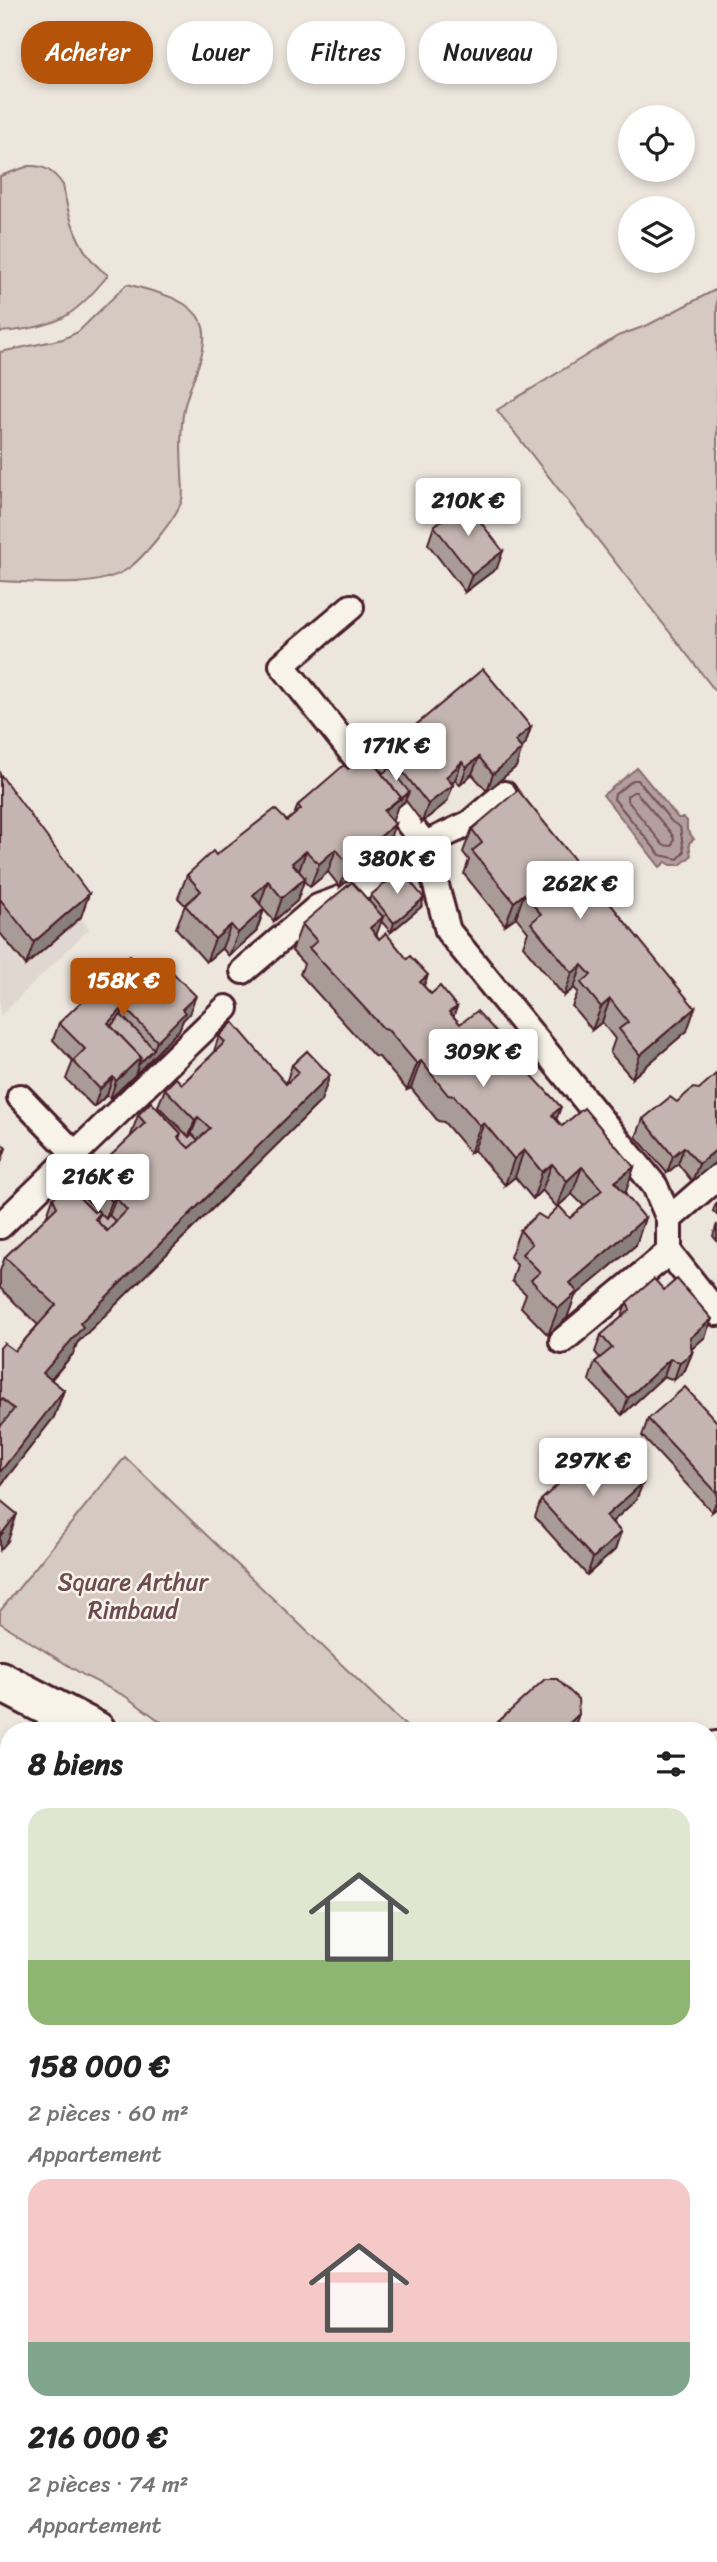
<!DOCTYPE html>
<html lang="fr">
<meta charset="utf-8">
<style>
:root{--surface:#fff;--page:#f2f2f2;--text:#222;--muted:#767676;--accent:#b45309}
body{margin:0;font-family:Sriracha,sans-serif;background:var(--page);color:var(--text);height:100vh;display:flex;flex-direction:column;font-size:26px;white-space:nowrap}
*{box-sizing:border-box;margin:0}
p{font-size:23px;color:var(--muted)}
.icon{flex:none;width:38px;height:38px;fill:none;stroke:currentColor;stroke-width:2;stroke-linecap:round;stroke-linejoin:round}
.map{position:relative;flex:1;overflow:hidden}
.sheet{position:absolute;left:0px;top:1722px;width:718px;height:840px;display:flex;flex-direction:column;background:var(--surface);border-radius:28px 28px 0 0;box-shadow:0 4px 10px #0003}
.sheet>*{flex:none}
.banner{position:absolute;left:21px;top:21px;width:676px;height:63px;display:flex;gap:14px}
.tools{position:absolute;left:618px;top:105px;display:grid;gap:14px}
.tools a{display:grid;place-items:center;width:77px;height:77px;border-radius:50%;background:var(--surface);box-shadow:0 4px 10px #0003;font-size:35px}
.price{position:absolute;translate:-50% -60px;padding:0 16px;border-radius:7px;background:#fff;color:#222;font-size:23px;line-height:46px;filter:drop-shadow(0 2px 4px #0008)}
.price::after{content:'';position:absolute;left:50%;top:42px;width:21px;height:16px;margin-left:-10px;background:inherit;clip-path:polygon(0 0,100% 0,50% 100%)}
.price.on{background:var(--accent);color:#fff}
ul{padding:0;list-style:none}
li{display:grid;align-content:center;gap:14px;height:371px;padding:0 28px}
li span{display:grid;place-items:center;height:217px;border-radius:21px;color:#555}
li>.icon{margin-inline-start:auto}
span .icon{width:126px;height:126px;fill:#fffc;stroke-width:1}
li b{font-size:30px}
h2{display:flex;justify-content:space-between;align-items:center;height:84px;padding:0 28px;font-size:30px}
.pill{padding:0 24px;border-radius:28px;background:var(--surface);box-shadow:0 4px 10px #0003;font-size:24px;line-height:63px}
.pill.on{background:var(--accent);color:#fff}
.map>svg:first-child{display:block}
.built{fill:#e0d7d0}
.green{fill:#d5c9c2;stroke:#907476;stroke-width:2}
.water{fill:#b39f9d;stroke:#896c6f;stroke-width:2}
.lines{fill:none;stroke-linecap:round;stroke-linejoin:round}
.shore{stroke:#745259;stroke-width:2}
.lane-casing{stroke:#4a1f2b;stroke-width:30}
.secondary-casing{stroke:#4a1f2b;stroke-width:44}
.lane{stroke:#f7f3e8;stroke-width:24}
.secondary{stroke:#f7f3e8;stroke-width:38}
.wall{fill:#a99c97;stroke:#4a1f2b;stroke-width:2}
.shaded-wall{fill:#897f7b;stroke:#4a1f2b;stroke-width:2}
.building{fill:#c4b5b0;stroke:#4a1f2b;stroke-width:2}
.labels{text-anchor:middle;stroke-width:5;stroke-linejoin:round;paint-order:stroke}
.park-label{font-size:24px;fill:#6d4a51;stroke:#f7f3e8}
</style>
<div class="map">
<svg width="717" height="2562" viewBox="0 0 717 2562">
<rect width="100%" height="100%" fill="#ece6dd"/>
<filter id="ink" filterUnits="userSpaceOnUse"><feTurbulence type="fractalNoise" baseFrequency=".0143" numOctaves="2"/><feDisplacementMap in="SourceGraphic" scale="14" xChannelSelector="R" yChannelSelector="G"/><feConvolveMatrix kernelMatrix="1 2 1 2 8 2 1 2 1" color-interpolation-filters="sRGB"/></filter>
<g filter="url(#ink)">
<path class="built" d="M0,808L89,929L0,1016Z"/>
<g class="green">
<path d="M29,166C45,165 54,172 63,185C68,217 79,256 108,275C74,318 55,328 0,332V176Z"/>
<path d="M127,284C151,291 189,297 201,322C213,345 188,385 184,409C180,430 181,452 182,473C182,481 184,492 182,500C177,517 141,561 126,570C93,590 37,582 0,581V352L63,339L78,332Z"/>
<path d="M717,289V693L497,410L618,336L648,325Z"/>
<path d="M125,1457L411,1731H412H174L125,1696L85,1676L0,1623V1611Z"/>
</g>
<path class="water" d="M637,768L678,818H684L687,821V830L694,839L689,843L691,856L680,865H671L666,862L660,867L603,795Z"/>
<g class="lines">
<g class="shore">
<path d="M633,780H638L672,822L680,827L684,852L678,859L660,855L614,799L615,794Z"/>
<path d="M633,792H636L671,833L674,839L672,846L663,845L627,800V796Z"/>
</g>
<g class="lane-casing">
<g id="lane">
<path d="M351,607L282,665L425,844L448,931L655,1186L669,1219V1252L717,1313"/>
<path d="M243,971L318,907L353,894L425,844L470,823L504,794"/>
<path d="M20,1097L75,1154"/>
<path d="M669,1219L717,1177"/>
<path d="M0,1226L226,1008"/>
<path d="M562,1341L669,1252"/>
</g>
</g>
<g class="secondary-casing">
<g id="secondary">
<path d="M0,1681L96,1731"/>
<path d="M709,1755L717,1751"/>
<path d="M709,1797L717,1791"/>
<path d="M0,2041H9"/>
<path d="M709,2286L717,2293"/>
<path d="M0,2359L9,2353"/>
</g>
</g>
<use href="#lane" class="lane"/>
<use href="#secondary" class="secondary"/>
</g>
<g class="wall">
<path d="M434,526L497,568L465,592L428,544Z"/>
<path d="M531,727L525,745L521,748L516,767L487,791L472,774L460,785L455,780L452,783L447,802L422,822L406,801L397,808L392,821L387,847L340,887L328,872L310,887L304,881L297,901L274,921L264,910L256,932L229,956L222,948L206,962L176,928L185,905L178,898L187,875L216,855L287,821L294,815L298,805L348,769L382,774L383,773L379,768L386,750Z"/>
<path d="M0,774L81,917L26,965L0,933Z"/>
<path d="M472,829L687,1031L632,1078L610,1053L615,1039L602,1022L592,1030L572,1006L578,992L574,988L564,996L523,946L528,932L516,917L505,925L464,874L469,860L463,852Z"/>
<path d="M371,895L421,907L391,932L381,921L376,935L431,994L457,1007L453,1016L460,1024L501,1037L496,1051L562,1126L634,1167L625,1194L636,1245L575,1296L567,1318L548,1335L521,1307L526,1294L512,1281L517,1265L510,1257L520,1230L546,1219L570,1218L584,1206L572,1194L557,1207L542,1190L533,1199L515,1177L505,1185L474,1150L470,1153L444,1122L438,1121L411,1088L407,1090L379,1057L374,1056L300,974L304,964L292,951L302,924L369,901Z"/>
<path d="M156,983L189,1014L183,1020L179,1030L135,1075L110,1099L107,1095L94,1107L66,1079L73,1061L53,1040L59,1023Z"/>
<path d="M219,1036L286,1083L292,1065L307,1051L321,1101L77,1343L73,1354L51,1380L64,1390L54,1417L0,1486V1348L15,1351L38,1325L0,1288V1271L5,1257L46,1218L53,1198L73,1191L75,1188L81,1171L101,1165L130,1138L138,1115L157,1108L158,1106L165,1089L182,1084L213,1054Z"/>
<path d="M643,1119L717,1161L692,1181L678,1164L667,1173L636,1137Z"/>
<path d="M717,1201V1215L713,1211Z"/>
<path d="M717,1224V1241L713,1236Z"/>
<path d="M627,1302L705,1337L691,1349L692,1353L685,1370L674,1380L664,1376L622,1415L589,1380L595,1362L600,1358L595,1352L601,1335L621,1318Z"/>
<path d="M648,1419L717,1422V1508L712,1512L642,1436Z"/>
<path d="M541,1500H636L612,1522L621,1532L615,1550L587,1575L535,1517Z"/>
<path d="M0,1826L9,1829V1935H4L2,1886H0Z"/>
<path d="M717,1951V2088L709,2079V1959Z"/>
<path d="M9,2175V2235L0,2224V2176Z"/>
<path d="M709,2418L717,2427V2481L709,2472Z"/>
</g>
<g class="shaded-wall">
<path d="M503,551L497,568L465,592L472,575Z"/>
<path d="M531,727L525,745L509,758L515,741Z"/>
<path d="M522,749L516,767L487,791L493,774Z"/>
<path d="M479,757L472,774L460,785L467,767Z"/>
<path d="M462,762L455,780L439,794L446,777Z"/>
<path d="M453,785L447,802L422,822L428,804Z"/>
<path d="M409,792L405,801L397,808L393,820L375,834L384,811Z"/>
<path d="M395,824L387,847L340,887L348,864Z"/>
<path d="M336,849L328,872L310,887L319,864Z"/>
<path d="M306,851L298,874L292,863Z"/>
<path d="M305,878L297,901L274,921L282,898Z"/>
<path d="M268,881L260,904L253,895Z"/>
<path d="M89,894L81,917L26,965L34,942Z"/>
<path d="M524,894L516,917L505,925L514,902Z"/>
<path d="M424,898L421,907L391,932L394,923Z"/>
<path d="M264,909L256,932L229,956L238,933Z"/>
<path d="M383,917L373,944L370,928Z"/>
<path d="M231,925L222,948L206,962L215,939Z"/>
<path d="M582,965L574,988L564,996L572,973Z"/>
<path d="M428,975L418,1002L420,982Z"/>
<path d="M196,996L189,1014L183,1020L179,1030L135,1075L138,1065L154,1049L157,1041L182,1009Z"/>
<path d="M610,999L602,1022L592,1030L601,1007Z"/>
<path d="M124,1007L118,1025L105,1031L108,1023Z"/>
<path d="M457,1007L447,1034L449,1012Z"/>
<path d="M695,1008L687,1031L632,1078L640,1055Z"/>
<path d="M501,1037L491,1064L492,1046Z"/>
<path d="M141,1057L135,1075L110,1099L116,1081Z"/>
<path d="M421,1061L411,1088L407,1090L417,1064Z"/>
<path d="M330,1075L321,1101L77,1343L73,1354L33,1400L43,1373L80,1323Z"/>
<path d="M113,1077L107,1095L94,1107L100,1089Z"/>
<path d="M561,1107L551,1134L552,1115Z"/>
<path d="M198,1117L188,1143L185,1147L195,1120Z"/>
<path d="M484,1123L474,1150L470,1153L480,1126Z"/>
<path d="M684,1147L678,1164L667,1173L673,1156Z"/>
<path d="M6,1148L0,1165V1154Z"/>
<path d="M717,1149V1161L692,1181L699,1164Z"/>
<path d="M524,1150L515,1177L505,1185L514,1159Z"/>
<path d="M552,1164L542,1190L533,1199L542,1172Z"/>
<path d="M582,1167L572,1194L557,1207L567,1181Z"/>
<path d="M634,1167L625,1194L615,1182Z"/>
<path d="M116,1198L106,1224L102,1228L112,1201Z"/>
<path d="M645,1218L636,1245L575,1296L567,1318L548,1335L558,1309L570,1283Z"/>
<path d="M712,1319L705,1337L684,1356L690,1338Z"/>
<path d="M692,1353L685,1370L674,1380L680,1362Z"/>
<path d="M670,1359L664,1376L622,1415L628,1398Z"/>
<path d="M64,1390L54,1417L0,1486V1472Z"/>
<path d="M643,1483L636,1500L600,1533L606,1516Z"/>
<path d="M717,1499V1508L712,1512Z"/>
<path d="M17,1514L8,1541L0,1550V1536Z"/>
<path d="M621,1532L615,1550L587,1575L593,1558Z"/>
<path d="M579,1714L573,1731H561Z"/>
<path d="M7,1925H9V1935H4Z"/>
<rect x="0" y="2135" width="9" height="17"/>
<path d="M9,2257V2266L7,2271L0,2276V2264Z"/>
</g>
<g class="building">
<path d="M465,502L503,551L472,575L434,526Z"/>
<path d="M483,669L531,727L515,741L522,749L493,774L479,757L467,767L462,762L446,777L453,785L428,804L386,750Z"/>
<path d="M366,754L401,797L384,811L395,824L348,864L336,849L319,864L306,851L292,863L305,878L282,898L268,881L253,895L264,909L238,933L231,925L215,939L185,905L201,891L187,875L213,851L216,855L275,809L287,821L301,809L298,805L344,765L348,769Z"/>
<path d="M390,768L409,792L401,799V797L382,774Z"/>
<path d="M0,774L89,894L34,942L0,899Z"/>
<path d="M518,790L695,1008L640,1055L619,1029L628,1022L610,999L601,1007L581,983L591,975L582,965L572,973L531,923L541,914L524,894L514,902L472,851L482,843L472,829Z"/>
<path d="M401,870L424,898L394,923L371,895Z"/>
<path d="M352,882L383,917L370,928L379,939L386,933L407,959L410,956L428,975L420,982L431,994L440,986L457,1007L449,1012L460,1024L477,1011L501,1037L492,1046L509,1067L518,1060L561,1107L552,1115L562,1126L584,1108L634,1167L615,1182L645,1218L570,1283L577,1292L558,1309L531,1280L540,1272L522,1254L532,1244L520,1230L538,1214L546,1219L559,1206L570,1218L602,1190L582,1167L567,1181L552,1164L542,1172L524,1150L514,1159L484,1123L480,1126L454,1096L448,1095L421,1061L417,1064L388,1030L384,1029L309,948L317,941L302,924Z"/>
<path d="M130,955L156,983L170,970L196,996L182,1009L185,1013L157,1041L124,1007L108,1023L141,1057L116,1081L113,1077L100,1089L73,1061L85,1049L59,1023Z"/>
<path d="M121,1015L154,1049L138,1065L141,1057L111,1026Z"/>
<path d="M233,1022L286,1084L299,1072L292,1065L307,1051L330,1075L80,1323L83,1327L43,1373L64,1390L0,1472V1427L14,1409L2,1399L0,1401V1348L4,1343L15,1351L56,1305L5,1257L57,1207L53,1198L67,1185L94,1212L97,1210L100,1213L95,1219L107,1231L127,1210L116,1198L112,1201L81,1171L94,1158L101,1165L145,1123L138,1115L151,1102L181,1133L178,1137L189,1148L210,1128L198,1117L195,1120L165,1089L176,1078L182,1084L225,1042L219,1036Z"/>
<path d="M717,1073V1149L699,1164L684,1147L673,1156L643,1119L670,1097L677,1102L693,1088L699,1089Z"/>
<path d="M158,1106L189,1137L192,1134L198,1140L189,1148L179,1139L181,1133L157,1108Z"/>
<path d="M0,1142L6,1148L0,1154Z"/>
<path d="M75,1188L106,1219L109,1215L116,1222L107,1231L97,1221L100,1213L97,1210L94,1212L73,1191Z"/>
<path d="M654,1279L664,1290L677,1279L712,1319L690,1338L692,1353L680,1362L670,1359L628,1398L595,1362L612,1348L601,1335L630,1310L627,1302Z"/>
<path d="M685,1387L717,1422V1493L648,1419Z"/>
<path d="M605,1441L643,1483L606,1516L621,1532L593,1558L541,1500Z"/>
<path d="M0,1500L17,1514L0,1536Z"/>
<path d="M545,1679H557L578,1699L579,1714L561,1731H488Z"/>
<path d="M0,1826L9,1829V1869L0,1866Z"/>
<path d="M5,1876L9,1878V1925H7Z"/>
<path d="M717,1951V2056L709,2047V1959Z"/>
<rect x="0" y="2084" width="9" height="51"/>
<path d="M9,2175V2222L0,2210V2176Z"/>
<path d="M0,2237L9,2248V2257L0,2264Z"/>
<path d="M709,2418L717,2427V2457L709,2448Z"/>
<path d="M9,2523V2553H71L77,2560L74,2562H0V2531Z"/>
<path d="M71,2553H106L107,2555L98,2562H76L77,2560Z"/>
<path d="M593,2553H678L686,2562H587L586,2561Z"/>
</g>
</g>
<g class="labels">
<g class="park-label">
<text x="133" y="1590">Square Arthur<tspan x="133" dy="28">Rimbaud</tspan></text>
</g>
</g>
</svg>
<div class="tools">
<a><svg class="icon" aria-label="locate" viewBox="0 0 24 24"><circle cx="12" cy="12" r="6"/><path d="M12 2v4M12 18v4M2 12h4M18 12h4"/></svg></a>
<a><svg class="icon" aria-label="layers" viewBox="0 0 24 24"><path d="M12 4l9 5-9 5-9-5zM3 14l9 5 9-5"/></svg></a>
</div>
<b class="price" style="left:468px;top:538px">210K €</b>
<b class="price" style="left:396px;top:783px">171K €</b>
<b class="price" style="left:397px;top:896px">380K €</b>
<b class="price" style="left:580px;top:921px">262K €</b>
<b class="price on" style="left:123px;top:1018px">158K €</b>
<b class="price" style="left:483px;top:1089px">309K €</b>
<b class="price" style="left:98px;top:1214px">216K €</b>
<b class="price" style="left:593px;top:1498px">297K €</b>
<div class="banner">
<a class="pill on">Acheter</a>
<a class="pill">Louer</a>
<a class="pill">Filtres</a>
<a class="pill">Nouveau</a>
</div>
<section class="sheet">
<h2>8 biens<svg class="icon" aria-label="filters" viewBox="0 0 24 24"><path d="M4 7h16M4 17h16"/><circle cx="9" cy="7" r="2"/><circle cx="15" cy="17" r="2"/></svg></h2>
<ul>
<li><span style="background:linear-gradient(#dfe7d0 70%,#8fb573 0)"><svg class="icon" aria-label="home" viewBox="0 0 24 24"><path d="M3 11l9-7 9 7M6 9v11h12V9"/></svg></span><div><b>158 000 €</b><p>2 pièces · 60 m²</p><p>Appartement</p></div></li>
<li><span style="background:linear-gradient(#f6c9c9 75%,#7fa58c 0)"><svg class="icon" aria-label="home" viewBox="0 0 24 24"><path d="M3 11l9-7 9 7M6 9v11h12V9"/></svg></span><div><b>216 000 €</b><p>2 pièces · 74 m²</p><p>Appartement</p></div></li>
</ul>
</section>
</div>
